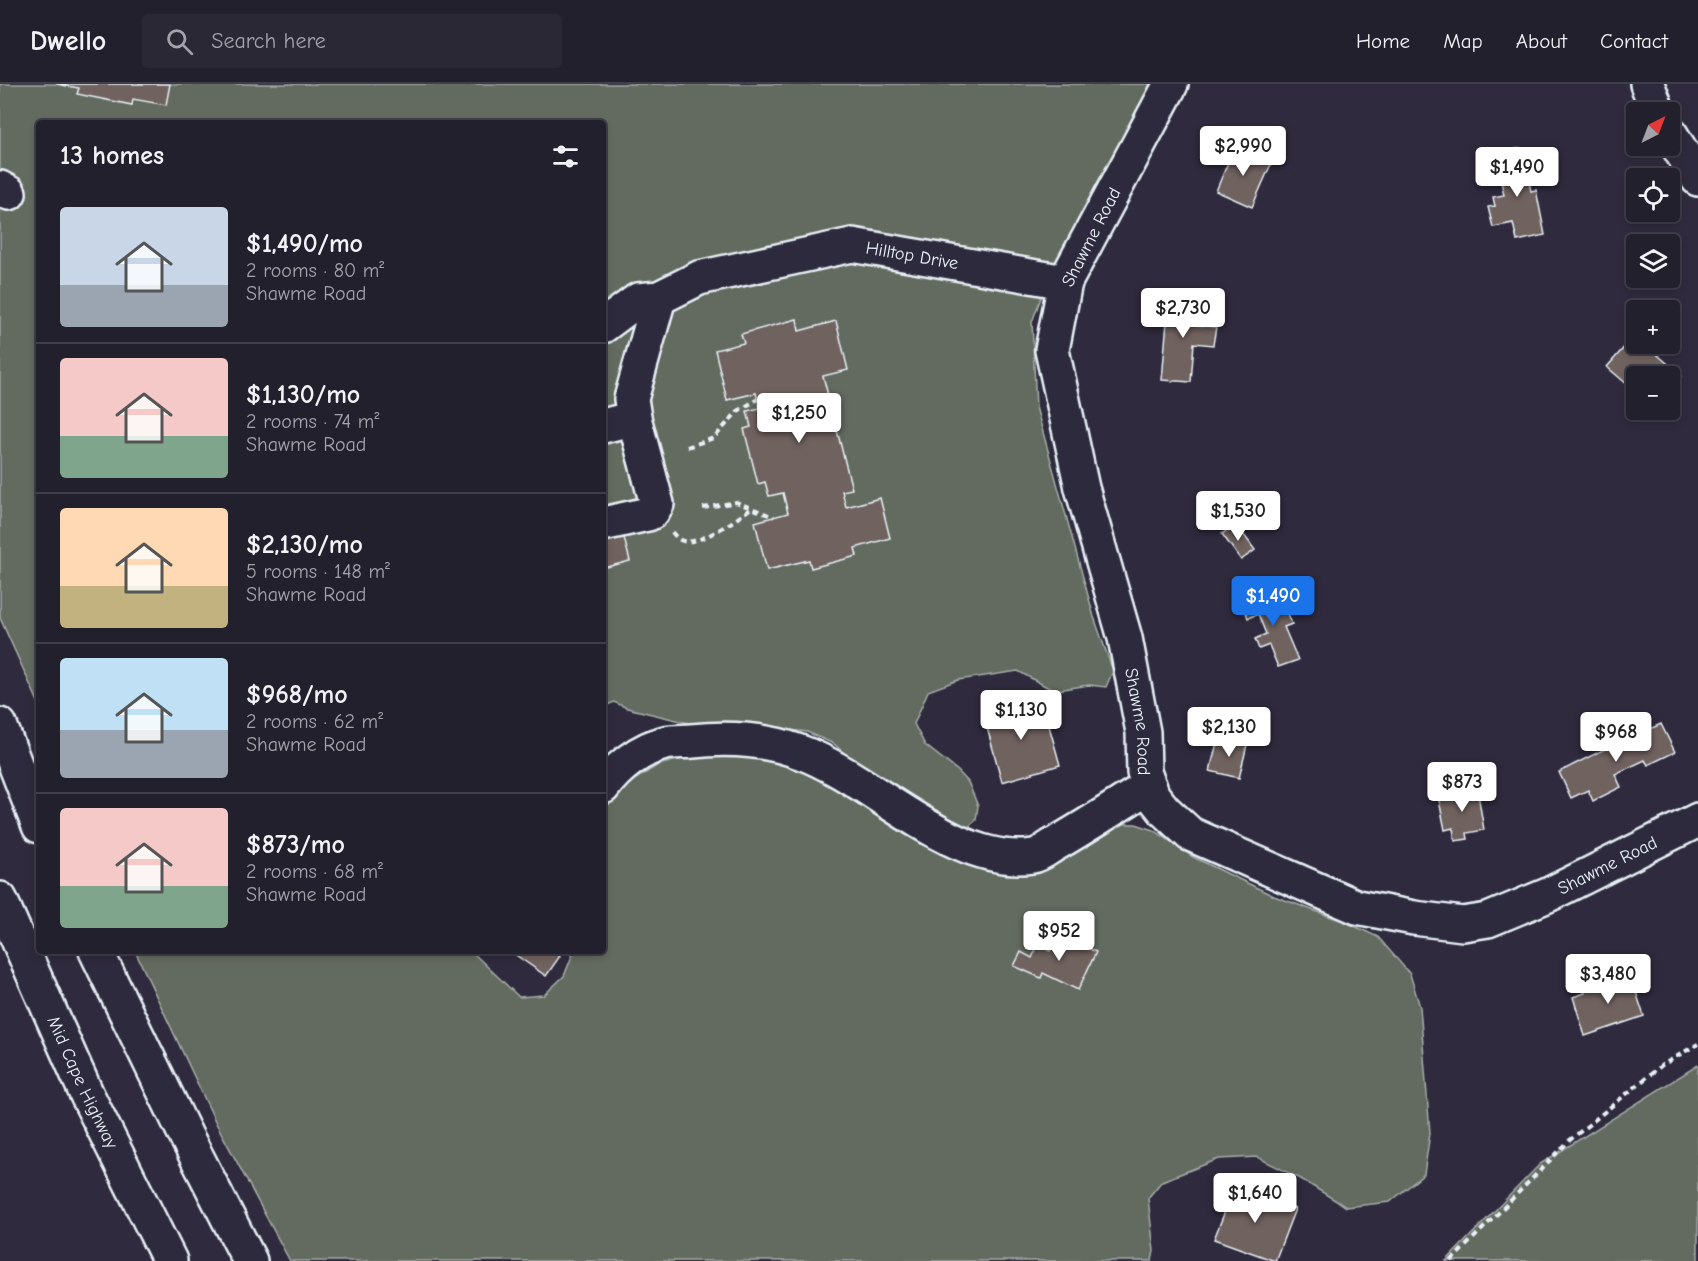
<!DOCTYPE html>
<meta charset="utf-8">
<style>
:root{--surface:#23202e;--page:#2b2836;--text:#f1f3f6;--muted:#a3a3aa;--line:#403e4a;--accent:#1a73e8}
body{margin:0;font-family:"Comic Neue",sans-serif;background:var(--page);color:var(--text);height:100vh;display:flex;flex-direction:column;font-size:22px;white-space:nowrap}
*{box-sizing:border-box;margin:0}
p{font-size:20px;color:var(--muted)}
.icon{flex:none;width:33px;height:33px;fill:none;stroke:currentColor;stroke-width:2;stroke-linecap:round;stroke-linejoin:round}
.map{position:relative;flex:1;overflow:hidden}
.side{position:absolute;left:36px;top:36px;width:570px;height:834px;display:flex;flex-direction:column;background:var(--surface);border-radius:6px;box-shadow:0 3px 9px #0003,0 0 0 2px var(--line)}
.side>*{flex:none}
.needle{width:39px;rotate:42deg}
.controls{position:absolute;left:1626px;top:18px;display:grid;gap:12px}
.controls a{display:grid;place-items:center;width:54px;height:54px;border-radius:6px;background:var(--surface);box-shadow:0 3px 9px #0003,0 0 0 2px var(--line);font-size:30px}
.price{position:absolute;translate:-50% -51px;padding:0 14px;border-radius:6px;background:#fff;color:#222;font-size:20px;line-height:39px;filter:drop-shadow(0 2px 3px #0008)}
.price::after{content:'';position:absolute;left:50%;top:36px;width:18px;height:14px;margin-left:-9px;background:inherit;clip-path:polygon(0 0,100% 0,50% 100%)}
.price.active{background:var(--accent);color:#fff}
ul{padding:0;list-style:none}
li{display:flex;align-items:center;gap:18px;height:150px;padding:0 24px}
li+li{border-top:2px solid var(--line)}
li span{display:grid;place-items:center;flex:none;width:168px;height:120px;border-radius:6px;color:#555}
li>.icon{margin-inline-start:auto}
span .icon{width:72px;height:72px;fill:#fffc;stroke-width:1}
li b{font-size:26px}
h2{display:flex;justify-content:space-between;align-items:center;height:72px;padding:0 24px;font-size:26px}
header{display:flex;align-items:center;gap:36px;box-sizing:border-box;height:84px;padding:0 30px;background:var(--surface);border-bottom:2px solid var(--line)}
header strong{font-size:28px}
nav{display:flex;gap:33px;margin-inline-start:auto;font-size:21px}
.search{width:420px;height:54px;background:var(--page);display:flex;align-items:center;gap:15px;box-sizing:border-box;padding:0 21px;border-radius:6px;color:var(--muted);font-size:22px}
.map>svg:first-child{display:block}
.green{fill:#646b5e;stroke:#a6aeab;stroke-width:1.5}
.building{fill:#6f625e;stroke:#e8f1f8;stroke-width:1.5}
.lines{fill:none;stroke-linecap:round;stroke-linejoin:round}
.minor-casing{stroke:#e8f1f8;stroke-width:38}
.highway-casing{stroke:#e8f1f8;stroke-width:38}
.path{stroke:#e8f1f8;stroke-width:4;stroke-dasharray:6 4.5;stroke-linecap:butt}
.minor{stroke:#2f2a3d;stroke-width:33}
.highway{stroke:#2f2a3d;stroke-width:33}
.labels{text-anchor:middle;stroke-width:5;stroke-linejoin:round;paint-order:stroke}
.street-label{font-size:18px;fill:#e8f1f8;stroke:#2f2a3d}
</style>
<header>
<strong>Dwello</strong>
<div class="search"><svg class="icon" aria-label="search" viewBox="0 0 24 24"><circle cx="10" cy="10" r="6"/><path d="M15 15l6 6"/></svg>Search here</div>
<nav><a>Home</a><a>Map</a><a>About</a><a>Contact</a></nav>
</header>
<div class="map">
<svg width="1698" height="1177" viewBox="0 0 1698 1177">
<rect width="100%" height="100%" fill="#2f2a3d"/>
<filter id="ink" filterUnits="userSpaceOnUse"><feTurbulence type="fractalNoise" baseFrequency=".0167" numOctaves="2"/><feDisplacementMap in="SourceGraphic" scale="12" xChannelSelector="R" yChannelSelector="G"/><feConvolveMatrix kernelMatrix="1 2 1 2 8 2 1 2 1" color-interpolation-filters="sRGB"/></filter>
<g filter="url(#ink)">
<g class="green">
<path d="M0,0H1152L1052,184L1032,238L1036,323L1094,533L1113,587L1106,603L1089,601L1058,606L1047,603L1018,587L958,596L928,607L914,640L925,661L958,687L968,698L978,722L976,736L967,744L956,743L860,683L834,660L807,648L750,641L689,639L627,624L614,618L603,623V39H39V620L0,534Z"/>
<path d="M702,670L759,672L813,689L983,782L1017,791L1044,784L1117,740H1136L1154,746L1193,773L1274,812L1348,839L1378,853L1410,890L1420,923L1430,1049L1424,1090L1390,1118L1346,1123L1301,1095L1257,1073L1219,1075L1162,1097L1148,1114L1154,1167L1152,1177H290L217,1041L135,867H471L519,913L544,911L564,892L574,867H603V726L628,700L658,681Z"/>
<path d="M1698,981V1177H1446L1540,1080Z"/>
</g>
<g class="building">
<path d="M56,0H170L166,21L133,15L132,21L77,10L79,4Z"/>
<path d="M1234,64L1271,80L1252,123L1216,107Z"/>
<path d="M1521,64L1531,107L1536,106L1545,151L1517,157L1513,139L1493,143L1488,123L1495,122L1493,113L1504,111L1495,70Z"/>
<path d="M1169,213L1199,215L1197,241L1216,243L1213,261L1194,259L1191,298L1162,296Z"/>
<path d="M797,235L799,247L836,237L848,286L823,292L852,405L842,407L846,423L880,414L890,454L855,464L857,472L811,484L809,476L767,486L755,438L788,429L783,409L769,412L765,398L758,400L744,345L751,343L747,327L760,324L756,309L727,316L715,266L744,259L741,250Z"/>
<path d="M1635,251L1636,260H1645L1682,292L1670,306V292H1636V296L1634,294L1628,301L1607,283Z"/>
<path d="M1236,440L1255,466L1241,476L1222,450Z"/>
<path d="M622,446L630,477L603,484V451Z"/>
<path d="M1279,506L1292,540L1284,543L1298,576L1278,583L1269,561L1259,565L1255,555L1266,550L1258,530L1248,534L1243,521Z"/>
<path d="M1019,611L1022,621L1031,619L1035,634L1046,631L1060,681L1002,698L986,640L997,637L995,628L1007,625L1004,615Z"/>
<path d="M1661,640L1675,668L1648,681L1645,676L1615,690L1621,703L1593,717L1588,706L1571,714L1559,688L1617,659L1615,655L1630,648L1632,653Z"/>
<path d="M1218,654L1247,661L1239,694L1210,687Z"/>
<path d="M1477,704L1484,746L1467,749L1468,755L1455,757L1453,744L1445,746L1438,711Z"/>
<path d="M1059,849L1096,868L1078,906L1043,889L1041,894L1014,882L1021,868L1032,874L1038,861L1050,867Z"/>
<path d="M510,867H554L560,872L546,892Z"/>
<path d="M1629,887L1644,932L1585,952L1573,913L1585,909L1583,903L1597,898L1599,905L1614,900L1612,893Z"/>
<path d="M1235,1102L1295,1125L1275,1177L1214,1155Z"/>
</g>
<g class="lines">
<g class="minor-casing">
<g id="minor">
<path id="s1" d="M1171,0L1065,198L1052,266L1082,404L1125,554L1143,648L1144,688L1153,712L1165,727L1190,750L1357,823L1414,834L1463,840L1488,836L1548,811L1698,736"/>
<path d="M1647,0L1658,28"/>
<path d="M1670,49L1698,95"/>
<path d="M0,104L9,109"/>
<path id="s2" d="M603,242L638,216L659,214L699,194L852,161L1065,198"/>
<path d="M603,342L634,334"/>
<path d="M603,440L648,430L652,428L657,420L634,334L631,315L659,214"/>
<path d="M603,703C618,683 640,665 665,659C674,657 683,658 692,657C729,653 765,655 800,668C871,693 953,784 1033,772C1041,771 1049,763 1057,759C1088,741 1119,721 1149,702"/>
</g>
</g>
<g class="highway-casing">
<g id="highway">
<path d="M0,641L39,742"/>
<path id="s3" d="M0,815L87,1011L170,1177"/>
<path d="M96,867L187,1054L250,1177"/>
</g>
</g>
<g class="path">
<path d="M687,363L714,354L738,327L758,315"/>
<path d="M703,424L736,418L774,433"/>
<path d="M672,448C675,452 678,456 683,457C699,462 739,434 751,424"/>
<path d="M1451,1177L1570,1056L1662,981L1698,960"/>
</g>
<use href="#minor" class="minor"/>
<use href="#highway" class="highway"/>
</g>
</g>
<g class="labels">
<g class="street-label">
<text transform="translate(1091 153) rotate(-63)" y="6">Shawme Road</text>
<text dy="6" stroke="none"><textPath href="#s2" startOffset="327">Hilltop Drive</textPath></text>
<text dy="6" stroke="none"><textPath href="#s1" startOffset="676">Shawme Road</textPath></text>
<text dy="6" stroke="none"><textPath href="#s1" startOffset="1252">Shawme Road</textPath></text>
<text dy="6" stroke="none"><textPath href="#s3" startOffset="201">Mid Cape Highway</textPath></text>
</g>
</g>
</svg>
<div class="controls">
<a><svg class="needle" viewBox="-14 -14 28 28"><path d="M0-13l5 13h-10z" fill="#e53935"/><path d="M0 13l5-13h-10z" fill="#a3a3aa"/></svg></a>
<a><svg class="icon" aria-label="locate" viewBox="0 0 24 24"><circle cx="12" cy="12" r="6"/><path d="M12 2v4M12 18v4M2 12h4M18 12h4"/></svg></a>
<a><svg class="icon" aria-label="layers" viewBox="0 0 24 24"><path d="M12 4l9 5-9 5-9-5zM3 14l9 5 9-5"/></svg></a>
<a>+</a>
<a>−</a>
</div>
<b class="price" style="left:1243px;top:93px">$2,990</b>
<b class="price" style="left:1517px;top:114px">$1,490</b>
<b class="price" style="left:1183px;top:255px">$2,730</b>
<b class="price" style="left:799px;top:360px">$1,250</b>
<b class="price" style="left:1238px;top:458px">$1,530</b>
<b class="price active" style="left:1273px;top:543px">$1,490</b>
<b class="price" style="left:1021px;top:657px">$1,130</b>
<b class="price" style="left:1229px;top:674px">$2,130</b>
<b class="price" style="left:1616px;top:679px">$968</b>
<b class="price" style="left:1462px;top:729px">$873</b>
<b class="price" style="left:1059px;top:878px">$952</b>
<b class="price" style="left:1608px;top:921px">$3,480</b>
<b class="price" style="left:1255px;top:1140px">$1,640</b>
<section class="side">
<h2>13 homes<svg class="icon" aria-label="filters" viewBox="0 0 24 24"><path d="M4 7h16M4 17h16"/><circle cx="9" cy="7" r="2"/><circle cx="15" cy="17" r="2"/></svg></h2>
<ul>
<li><span style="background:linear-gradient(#c9d6e8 65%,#9aa5b1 0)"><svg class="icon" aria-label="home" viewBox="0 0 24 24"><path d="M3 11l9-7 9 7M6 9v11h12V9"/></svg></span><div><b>$1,490/mo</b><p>2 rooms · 80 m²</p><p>Shawme Road</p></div></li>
<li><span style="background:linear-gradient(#f6c9c9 65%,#7fa58c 0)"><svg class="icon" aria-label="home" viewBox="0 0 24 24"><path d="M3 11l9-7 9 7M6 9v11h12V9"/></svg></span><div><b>$1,130/mo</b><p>2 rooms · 74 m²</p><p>Shawme Road</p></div></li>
<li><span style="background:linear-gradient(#ffd9b3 65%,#c2b280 0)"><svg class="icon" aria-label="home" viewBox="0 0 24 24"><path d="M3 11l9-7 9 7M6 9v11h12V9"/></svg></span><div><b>$2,130/mo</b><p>5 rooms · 148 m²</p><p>Shawme Road</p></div></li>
<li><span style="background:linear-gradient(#bfe0f5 60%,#9aa5b1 0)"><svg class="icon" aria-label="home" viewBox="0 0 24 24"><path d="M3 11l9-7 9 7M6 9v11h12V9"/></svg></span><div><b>$968/mo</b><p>2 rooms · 62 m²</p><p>Shawme Road</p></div></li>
<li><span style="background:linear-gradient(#f6c9c9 65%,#7fa58c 0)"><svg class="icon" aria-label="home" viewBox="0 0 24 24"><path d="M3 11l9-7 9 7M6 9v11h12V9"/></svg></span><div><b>$873/mo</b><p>2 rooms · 68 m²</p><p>Shawme Road</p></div></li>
</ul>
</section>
</div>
